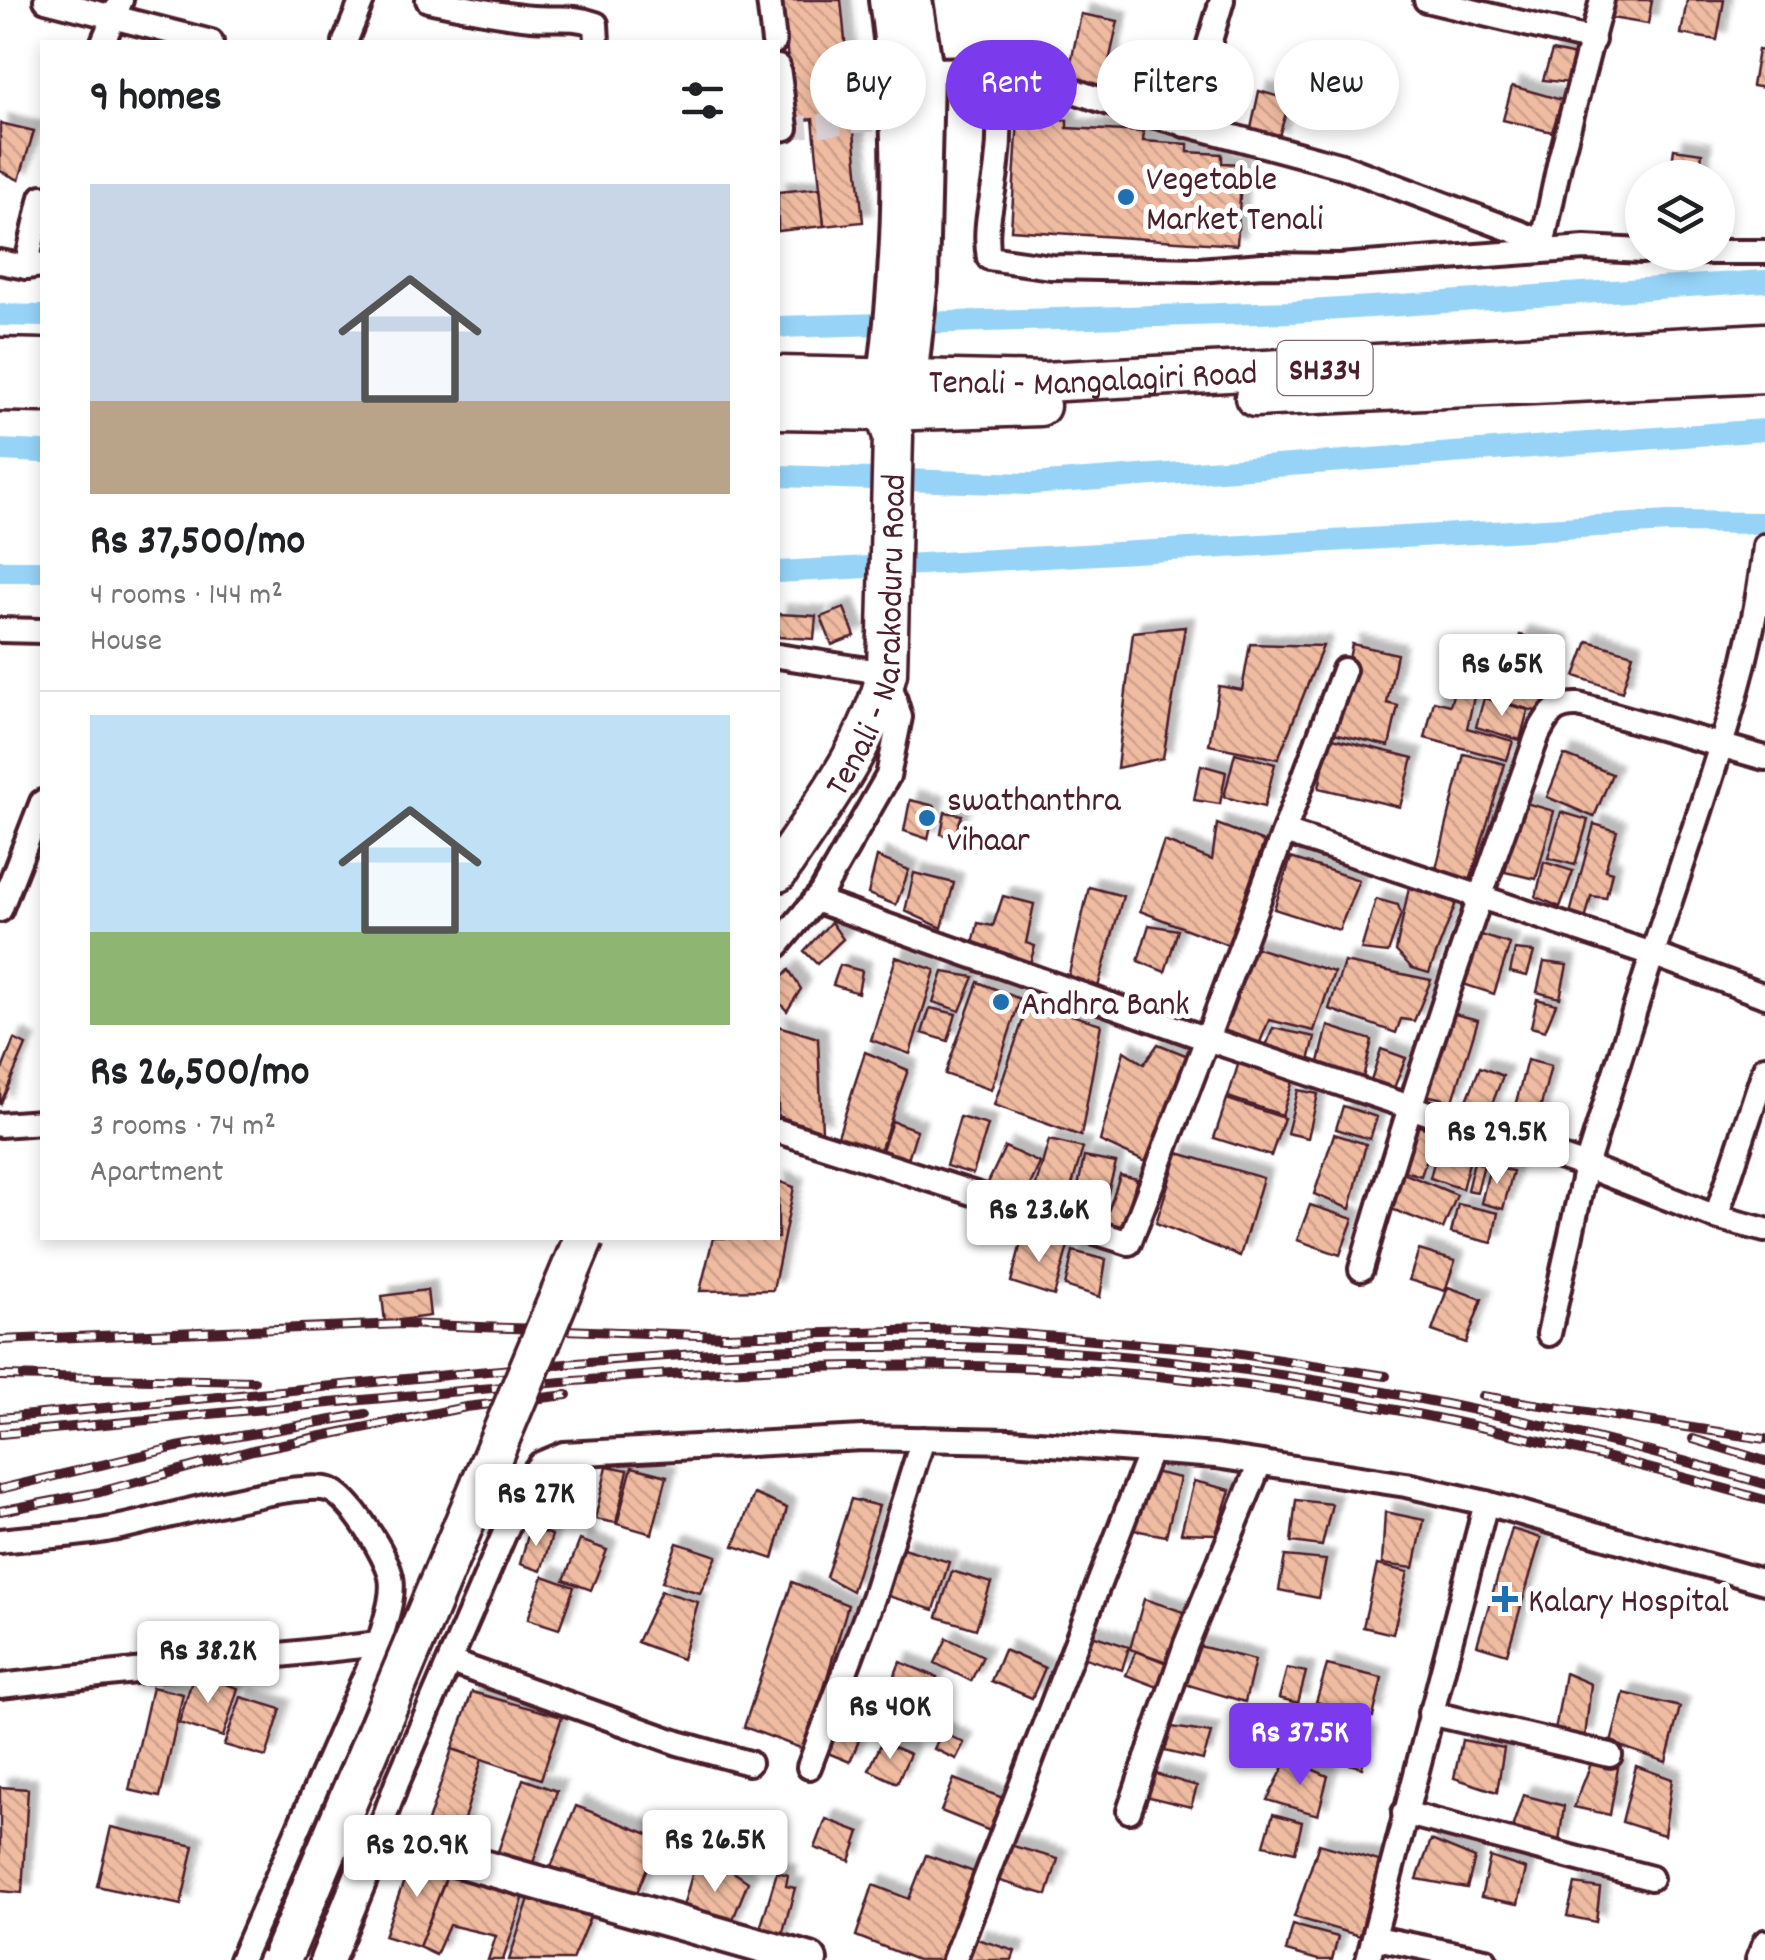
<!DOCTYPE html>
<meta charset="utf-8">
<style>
:root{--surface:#fff;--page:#f6f6f6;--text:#202124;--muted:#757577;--line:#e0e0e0;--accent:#7c3aed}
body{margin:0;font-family:Dekko,sans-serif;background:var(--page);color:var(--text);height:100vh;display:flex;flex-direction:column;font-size:38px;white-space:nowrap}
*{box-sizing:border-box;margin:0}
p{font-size:32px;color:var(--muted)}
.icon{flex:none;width:55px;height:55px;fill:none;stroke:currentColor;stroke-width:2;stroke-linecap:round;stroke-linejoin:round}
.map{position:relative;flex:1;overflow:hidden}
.side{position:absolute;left:40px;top:40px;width:740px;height:1200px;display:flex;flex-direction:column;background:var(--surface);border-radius:0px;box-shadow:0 5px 15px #0003}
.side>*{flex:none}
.hud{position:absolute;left:810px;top:40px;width:805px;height:90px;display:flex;gap:20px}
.controls{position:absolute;left:1625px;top:160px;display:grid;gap:20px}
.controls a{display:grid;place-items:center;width:110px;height:110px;border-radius:50%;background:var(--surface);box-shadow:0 5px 15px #0003;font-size:50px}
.price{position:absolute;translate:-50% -85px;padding:0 22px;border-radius:10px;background:#fff;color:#222;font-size:32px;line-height:65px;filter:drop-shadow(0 2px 5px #0008)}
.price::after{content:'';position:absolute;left:50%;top:60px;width:30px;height:22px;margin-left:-15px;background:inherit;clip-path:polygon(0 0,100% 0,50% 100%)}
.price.selected{background:var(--accent);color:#fff}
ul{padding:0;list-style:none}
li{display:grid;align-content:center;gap:20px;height:530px;padding:0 50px}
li+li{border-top:2px solid var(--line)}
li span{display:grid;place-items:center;height:310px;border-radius:0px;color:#555}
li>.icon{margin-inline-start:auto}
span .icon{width:180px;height:180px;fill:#fffc;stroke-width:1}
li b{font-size:42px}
h2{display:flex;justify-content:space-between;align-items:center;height:120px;padding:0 50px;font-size:42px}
.pill{padding:0 35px;border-radius:45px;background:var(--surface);box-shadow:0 5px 15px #0003;font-size:35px;line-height:90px}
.pill.selected{background:var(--accent);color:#fff}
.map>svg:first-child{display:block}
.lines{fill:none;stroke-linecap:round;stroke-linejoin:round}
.canal{stroke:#96d3f7;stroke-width:22}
.building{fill:url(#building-back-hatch);stroke:#4a1f2b;stroke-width:2.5;filter:url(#shadow)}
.street-tunnel{stroke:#dbd2d5;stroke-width:22;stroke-dasharray:22 11;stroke-linecap:butt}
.street-casing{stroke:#4a1f2b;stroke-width:30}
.secondary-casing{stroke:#4a1f2b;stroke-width:40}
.primary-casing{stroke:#4a1f2b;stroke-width:45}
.street{stroke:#fff;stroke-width:22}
.secondary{stroke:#fff;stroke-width:32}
.primary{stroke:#fff;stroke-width:38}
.rail-casing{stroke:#4a1f2b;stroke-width:10}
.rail{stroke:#fff;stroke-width:6;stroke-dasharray:19;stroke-linecap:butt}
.primary-bridge-casing{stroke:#4a1f2b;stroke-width:45;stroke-linecap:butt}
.primary-bridge{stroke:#fff;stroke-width:38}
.poi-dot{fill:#1f6fb2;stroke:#fff;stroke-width:4}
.labels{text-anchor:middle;stroke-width:10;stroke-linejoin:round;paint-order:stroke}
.shield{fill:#fff;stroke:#80626b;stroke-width:2.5}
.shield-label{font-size:32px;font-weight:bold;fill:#4a1f2b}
.poi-label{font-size:35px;fill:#4a1f2b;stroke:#fff;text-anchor:start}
.street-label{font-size:35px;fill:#4a1f2b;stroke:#fff}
</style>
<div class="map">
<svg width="1765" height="1960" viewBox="0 0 1765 1960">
<defs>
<pattern id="building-back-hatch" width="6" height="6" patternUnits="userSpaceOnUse" patternTransform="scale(2.5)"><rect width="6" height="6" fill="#efbba1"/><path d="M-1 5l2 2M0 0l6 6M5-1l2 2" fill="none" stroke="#cea08b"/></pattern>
<filter id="shadow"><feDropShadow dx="9" dy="-9" stdDeviation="2.5" flood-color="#0004"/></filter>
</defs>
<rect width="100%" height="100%" fill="#fff"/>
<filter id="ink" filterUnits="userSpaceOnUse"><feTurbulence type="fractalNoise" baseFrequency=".01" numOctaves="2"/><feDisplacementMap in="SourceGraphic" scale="20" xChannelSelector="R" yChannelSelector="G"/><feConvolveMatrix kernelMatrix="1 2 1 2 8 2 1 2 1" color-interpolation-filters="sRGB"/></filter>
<g filter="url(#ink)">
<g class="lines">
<g class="canal">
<path d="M0,315L42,316"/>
<path d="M778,327L1294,312L1765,281"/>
<path d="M0,450L42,452"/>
<path d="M778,476L1031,484L1765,430"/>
<path d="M0,571H42"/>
<path d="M778,572L1669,522L1765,523"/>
</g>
</g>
<g class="building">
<path d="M782,0H841L863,222L824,226L813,119L794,121Z"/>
<path d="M1614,0H1652L1648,24L1611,18Z"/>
<path d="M1687,0H1724L1717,40L1681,34Z"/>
<path d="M1081,14L1118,21L1103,89L1067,81Z"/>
<path d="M1758,50L1765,51V88L1752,86Z"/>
<path d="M1552,51L1576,56L1570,83L1543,80Z"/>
<path d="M1512,86L1562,100L1552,132L1503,120Z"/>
<path d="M1259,91L1290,100L1278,139L1250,133Z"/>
<path d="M1018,117L1067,120V128L1144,132L1143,141L1188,144V152L1222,154V163L1242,164L1237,245L1011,230Z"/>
<path d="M0,123L34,131L19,180L0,171Z"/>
<path d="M1674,149L1702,153L1699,178H1670Z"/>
<path d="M820,188L824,226L778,231V192Z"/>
<path d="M844,608L855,636L832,645L821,617Z"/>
<path d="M778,614L816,616L814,639L778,637Z"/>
<path d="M1185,627L1163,758L1117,768L1133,632Z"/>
<path d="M1520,635L1559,645L1542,713L1502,702Z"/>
<path d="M1588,641L1633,654L1622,692L1575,676Z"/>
<path d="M1250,644L1323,646L1278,759L1209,745L1219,686L1242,690Z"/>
<path d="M1352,644L1397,654L1387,703L1398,706L1389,746L1334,733Z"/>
<path d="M1455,688L1475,692L1467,728L1513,741L1507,760L1425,738L1434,701L1450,705Z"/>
<path d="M1484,698L1528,710L1520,740L1476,727Z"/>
<path d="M1329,737L1413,758L1400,807L1319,788Z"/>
<path d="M1235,753L1275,764L1264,807L1224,797Z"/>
<path d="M1464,754L1505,764L1470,881L1435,873Z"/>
<path d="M1564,755L1612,774L1594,817L1547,797Z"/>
<path d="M1201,765L1226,772L1220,804L1194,800Z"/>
<path d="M910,800L935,806L928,839L904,831Z"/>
<path d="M1522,802L1554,811L1536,879L1505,872Z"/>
<path d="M945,812L962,815L954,837L941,834Z"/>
<path d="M1561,812L1588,820L1575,865L1548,858Z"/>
<path d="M1217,824L1264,842L1228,945L1140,911L1164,841L1212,860Z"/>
<path d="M1594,824L1617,831L1605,870L1612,872L1606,898L1591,896L1585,921L1570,914Z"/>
<path d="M877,857L909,870L896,905L868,894Z"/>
<path d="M1291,858L1359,880L1339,930L1274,909Z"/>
<path d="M1544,862L1573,871L1560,907L1536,897Z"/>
<path d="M914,873L954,883L942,928L905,911Z"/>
<path d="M1089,887L1123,896L1098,987L1068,978Z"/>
<path d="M1409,887L1459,895L1429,973L1412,968L1396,951Z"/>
<path d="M1003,896L1034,904L1026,943L1035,946L1028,970L973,944L978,923L993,926Z"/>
<path d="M1376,899L1398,905L1401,914L1388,953L1361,950Z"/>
<path d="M831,922L843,939L817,964L804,951Z"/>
<path d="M1149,925L1178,930L1165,972L1138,961Z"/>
<path d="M1478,934L1510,944L1494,994L1463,984Z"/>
<path d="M1250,946L1334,972L1314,1031L1269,1020L1259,1045L1220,1033Z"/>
<path d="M1515,950L1534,952L1527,976L1510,972Z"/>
<path d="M896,957L935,970L910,1054L871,1040Z"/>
<path d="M1344,962L1431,980L1414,1021L1401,1019L1396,1033L1329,1009Z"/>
<path d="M1544,962L1567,965L1560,998L1537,992Z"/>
<path d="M840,965L862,971L858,993L833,985Z"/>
<path d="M789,970L801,989L787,1011L778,1001V982Z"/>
<path d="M943,972L974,977L960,1011L933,1002Z"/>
<path d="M978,982L1020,999L991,1090L945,1074Z"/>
<path d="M1537,999L1556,1004L1545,1031L1531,1027Z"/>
<path d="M1029,1002L1101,1024L1081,1136L994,1105Z"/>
<path d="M930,1008L956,1014L948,1041L922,1033Z"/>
<path d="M1447,1012L1478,1020L1453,1101L1421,1094Z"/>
<path d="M778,1026L818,1038L822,1131L778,1116Z"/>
<path d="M1328,1026L1372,1040L1363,1078L1319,1062Z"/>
<path d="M1273,1028L1315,1037L1309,1061L1264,1051Z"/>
<path d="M14,1039L26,1045L0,1105V1075Z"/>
<path d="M1158,1044L1193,1058L1152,1165L1100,1141L1124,1051L1144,1064Z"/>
<path d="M1381,1049L1406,1058L1394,1088L1371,1080Z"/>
<path d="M865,1052L908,1070L879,1154L838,1136Z"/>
<path d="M1527,1060L1551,1066L1537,1121L1513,1114Z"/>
<path d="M1239,1062L1293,1081L1282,1115L1228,1097Z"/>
<path d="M1480,1067L1503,1076L1485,1122L1462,1113Z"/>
<path d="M1298,1090L1318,1094L1308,1138L1287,1133Z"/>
<path d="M1227,1099L1284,1118L1271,1156L1214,1138Z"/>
<path d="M1343,1106L1377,1117L1370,1139L1336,1129Z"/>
<path d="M960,1117L988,1125L973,1174L946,1166Z"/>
<path d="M892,1121L917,1130L908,1159L882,1150Z"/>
<path d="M1414,1124L1436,1132L1421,1176L1397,1169Z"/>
<path d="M1334,1134L1366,1144L1350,1209L1314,1194Z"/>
<path d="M1441,1135L1475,1140L1462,1189L1430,1178Z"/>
<path d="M1049,1140L1083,1148L1063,1215L1031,1203Z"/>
<path d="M1005,1147L1040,1163L1023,1201L987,1185Z"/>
<path d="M1178,1153L1263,1178L1240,1256L1156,1223Z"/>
<path d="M1084,1157L1116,1163L1105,1203L1076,1197Z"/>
<path d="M1474,1162L1484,1164L1477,1192L1467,1190Z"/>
<path d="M1490,1167L1513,1171L1503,1209L1481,1203Z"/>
<path d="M1403,1173L1457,1195L1443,1229L1389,1208Z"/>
<path d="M1120,1175L1137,1179L1122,1232L1103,1227Z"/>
<path d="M778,1181L794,1187L773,1290L700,1291L713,1238H778Z"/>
<path d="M1458,1204L1498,1213L1492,1243L1451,1233Z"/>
<path d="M1310,1205L1353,1219L1340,1255L1297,1240Z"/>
<path d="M1023,1235L1068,1246L1054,1296L1011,1282Z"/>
<path d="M1419,1250L1455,1261L1445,1291L1409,1280Z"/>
<path d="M1073,1251L1106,1260L1100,1297L1065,1286Z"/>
<path d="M1448,1287L1482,1299L1466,1343L1432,1331Z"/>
<path d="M427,1290L430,1316L385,1322L382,1296Z"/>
<path d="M607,1466L628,1470L616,1523L595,1519Z"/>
<path d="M632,1467L667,1476L652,1534L617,1524Z"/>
<path d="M1153,1472L1180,1478L1166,1536L1134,1530Z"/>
<path d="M1194,1481L1230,1490L1216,1534L1181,1533Z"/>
<path d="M754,1494L787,1508L773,1559L734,1546Z"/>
<path d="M851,1499L879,1506L852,1591L826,1577Z"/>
<path d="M1296,1500L1332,1504L1322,1546L1291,1542Z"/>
<path d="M1385,1512L1424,1520L1414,1568L1382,1564Z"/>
<path d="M530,1528L552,1535L541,1571L520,1564Z"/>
<path d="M1512,1529L1541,1538L1507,1654L1477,1645Z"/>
<path d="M580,1540L607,1550L591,1590L564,1580Z"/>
<path d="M677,1543L717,1556L700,1593L662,1582Z"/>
<path d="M903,1548L949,1562L934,1610L888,1596Z"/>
<path d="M1285,1556L1326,1560L1318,1598L1279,1590Z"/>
<path d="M1377,1565L1408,1572L1393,1634L1363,1627Z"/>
<path d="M952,1571L991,1583L976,1629L937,1617Z"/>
<path d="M543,1576L574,1587L559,1629L528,1619Z"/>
<path d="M792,1582L848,1605L806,1750L744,1727Z"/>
<path d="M661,1591L698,1602L682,1659L637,1642Z"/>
<path d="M1144,1599L1187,1613L1170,1663L1130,1649Z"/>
<path d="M1089,1634L1129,1647L1122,1670L1082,1657Z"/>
<path d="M947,1638L983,1656L971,1681L935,1663Z"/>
<path d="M1195,1645L1255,1660L1245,1702L1185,1684Z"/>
<path d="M1004,1650L1045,1668L1032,1698L991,1681Z"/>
<path d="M1136,1651L1172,1665L1163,1689L1126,1675Z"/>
<path d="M900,1662L937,1677L921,1713L886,1698Z"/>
<path d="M1327,1665L1382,1678L1373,1717L1316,1702Z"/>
<path d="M1287,1668L1306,1672L1298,1703L1279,1698Z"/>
<path d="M1565,1673L1591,1684L1585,1738L1555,1731Z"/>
<path d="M194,1674L238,1688L223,1737L179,1723Z"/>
<path d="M152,1687L183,1694L160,1797L129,1790Z"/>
<path d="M472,1692L562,1717L541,1779L452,1749Z"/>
<path d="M1624,1693L1680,1707L1666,1762L1611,1743Z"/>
<path d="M241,1697L281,1709L266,1757L224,1745Z"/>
<path d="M832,1715L864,1728L850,1762L818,1749Z"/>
<path d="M1331,1725L1367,1737L1362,1768L1323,1756Z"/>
<path d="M1172,1727L1211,1733L1203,1760L1165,1751Z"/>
<path d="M942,1732L964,1743L956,1759L934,1749Z"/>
<path d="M1462,1740L1504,1748L1497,1792L1454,1778Z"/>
<path d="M882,1742L910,1754L897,1783L869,1770Z"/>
<path d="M452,1749L482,1759L455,1849L423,1837Z"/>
<path d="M1288,1759L1328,1776L1318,1815L1267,1800Z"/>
<path d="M1592,1761L1618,1768L1610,1815L1574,1807Z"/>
<path d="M1636,1766L1672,1779L1664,1835L1622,1822Z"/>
<path d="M1156,1774L1197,1786L1191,1807L1145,1796Z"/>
<path d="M523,1779L557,1791L528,1878L493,1866Z"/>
<path d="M954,1779L1008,1800L995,1833L941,1811Z"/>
<path d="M0,1787L28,1789L22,1893L0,1891Z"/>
<path d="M1523,1795L1564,1806L1559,1842L1512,1828Z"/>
<path d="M576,1806L659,1838L634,1900L551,1867Z"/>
<path d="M1273,1814L1302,1822L1295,1852L1264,1845Z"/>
<path d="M826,1819L860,1832L850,1861L815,1848Z"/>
<path d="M111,1827L194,1846L181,1905L97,1886Z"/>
<path d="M1431,1840L1475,1858L1467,1888L1417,1879Z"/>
<path d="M1003,1843L1058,1859L1047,1895L993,1879Z"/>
<path d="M1319,1844L1379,1861L1360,1936L1294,1917Z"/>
<path d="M414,1853L451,1865L419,1947L384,1936Z"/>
<path d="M926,1855L974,1872L942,1960H917L856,1936L873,1885L909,1899Z"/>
<path d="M1490,1857L1526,1869L1518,1904L1481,1897Z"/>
<path d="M451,1865L528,1884L503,1960H488L496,1936L449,1925L436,1955L419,1947Z"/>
<path d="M694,1868H728L748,1882L729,1929L682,1910Z"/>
<path d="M777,1872L788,1875L786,1886L795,1888L780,1943L758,1936Z"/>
<path d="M1575,1884L1600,1888L1596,1922L1567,1916Z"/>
<path d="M532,1889L594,1907L572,1960H509Z"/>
<path d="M1293,1925L1338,1937L1332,1960H1318L1286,1951Z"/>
<path d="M977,1939L1015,1951L1012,1960H969Z"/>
</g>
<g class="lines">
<path class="street-tunnel" d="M786,128L881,120"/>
<g class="street-casing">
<g id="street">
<path d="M46,0L211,42"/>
<path d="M428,0C463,7 497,15 532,18C557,20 571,15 596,24L597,42"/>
<path d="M769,0L774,42"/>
<path d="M1426,0L1593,40"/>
<path d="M103,42L121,0"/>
<path d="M345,42L362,0"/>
<path d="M778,67L786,128L778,129"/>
<path d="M926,70L990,69C1001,100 1001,132 997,164C994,196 983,226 989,258L1051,267L1199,270L1262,265L1340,266L1585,248L1642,251"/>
<path d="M996,86L1030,81L1057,85L1118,106L1342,166L1544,242"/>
<path d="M1185,125L1222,0"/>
<path d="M1541,251L1560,160L1602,0"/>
<path d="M1676,252H1765"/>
<path d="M0,262L26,267L42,265"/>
<path d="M26,267L42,197"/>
<path d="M0,630L42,631"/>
<path d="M778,656L887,673L900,717L888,776L821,893L778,945"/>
<path d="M1285,832L1652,954L1765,996"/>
<path d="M815,900L1207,1039L1344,670"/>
<path d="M0,910L42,802"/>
<path d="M0,1125L42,1122"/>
<path d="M778,1131L1129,1243L1207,1039L1586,1166C1614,1077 1641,987 1671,898C1709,783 1752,667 1765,546"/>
<path d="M1716,1217L1765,1068"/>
<path d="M1361,1269C1413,1088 1474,911 1538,734C1549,713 1555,704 1579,705L1765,758"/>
<path d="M1549,1334L1586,1166L1716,1217L1765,1230"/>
<path d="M0,1541C35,1537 71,1536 106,1530C149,1523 299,1478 330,1490C351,1498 386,1555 391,1577C395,1597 384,1624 379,1644L241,1960"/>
<path d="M451,1662L678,1743L749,1763"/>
<path d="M0,1686L379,1644"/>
<path d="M1430,1713L1610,1755"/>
<path d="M809,1767L873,1598L923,1439"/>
<path d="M1129,1811L1186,1644L1260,1463"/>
<path d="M1404,1813L1651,1878"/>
<path d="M377,1837L397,1783L528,1479L540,1464L564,1454L862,1438L1010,1441L1216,1456L1406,1485L1486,1503L1765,1582"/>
<path d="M1376,1938L1485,1960"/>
<path d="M954,1960L1150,1451"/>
<path d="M1368,1960L1486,1503"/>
<path d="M1758,1960L1765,1942"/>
</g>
</g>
<g class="secondary-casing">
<g id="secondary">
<path d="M885,377C901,251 905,126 886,0"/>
<path d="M910,380L921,281L925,117L926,70L915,0"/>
<path d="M327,1960L377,1837L810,1960"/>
</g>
</g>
<g class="primary-casing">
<g id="primary">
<path d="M0,358L42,359"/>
<path id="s1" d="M778,376L1044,382L1765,343"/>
<path d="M0,391L42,392"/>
<path d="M1255,397L1765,373"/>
<path d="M778,409L884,411L1040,406"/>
<path id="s2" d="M778,872C820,808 868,748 887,673L893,436L884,411V391"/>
</g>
</g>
<use href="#street" class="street"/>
<use href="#secondary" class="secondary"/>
<use href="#primary" class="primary"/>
<g class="rail-casing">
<g id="rail">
<path d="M0,1340L402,1324L726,1336L961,1329L1214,1350L1386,1376"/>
<path d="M0,1376L254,1381"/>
<path d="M1482,1396L1765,1439"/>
<path d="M0,1418C146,1404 291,1390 437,1376C609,1359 781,1344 955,1347C1230,1352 1502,1407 1765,1484"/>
<path d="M0,1434C160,1419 321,1403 481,1389C722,1367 964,1353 1205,1381C1395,1402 1582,1448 1765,1500"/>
<path d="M1693,1439L1765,1461"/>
<path d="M0,1489L177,1447L366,1414"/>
<path d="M0,1511L100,1492L253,1450L466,1407L567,1395"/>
</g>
</g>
<use href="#rail" class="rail"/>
<g class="primary-bridge-casing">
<path id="primary-bridge" d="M281,1960L584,1238"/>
</g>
<use href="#primary-bridge" class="primary-bridge"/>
</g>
</g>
<g class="poi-dot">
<circle cx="1126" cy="197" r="10"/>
<circle cx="927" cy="818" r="10"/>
<circle cx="1001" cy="1002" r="10"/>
<path d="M1500 1584h10v10h10v10h-10v10h-10v-10h-10v-10h10z"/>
</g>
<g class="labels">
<rect class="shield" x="1277.5" y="341" width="95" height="54" rx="8"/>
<g class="shield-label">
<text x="1325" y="379">SH334</text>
</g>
<g class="poi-label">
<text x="1146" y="189">Vegetable<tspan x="1146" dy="40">Market Tenali</tspan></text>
<text x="947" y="810">swathanthra<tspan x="947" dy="40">vihaar</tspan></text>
<text x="1021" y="1014">Andhra Bank</text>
<text x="1528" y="1611">Kalary Hospital</text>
</g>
<g class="street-label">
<text dy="12" stroke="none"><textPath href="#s1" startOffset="315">Tenali - Mangalagiri Road</textPath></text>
<text dy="12" stroke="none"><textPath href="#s2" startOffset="262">Tenali - Narakoduru Road</textPath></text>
</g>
</g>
</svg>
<div class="controls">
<a><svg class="icon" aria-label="layers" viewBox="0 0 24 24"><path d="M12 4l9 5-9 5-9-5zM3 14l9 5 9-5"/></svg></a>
</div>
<b class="price" style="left:1502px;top:719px">Rs 65K</b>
<b class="price" style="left:1497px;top:1187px">Rs 29.5K</b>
<b class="price" style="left:1039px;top:1265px">Rs 23.6K</b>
<b class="price" style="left:536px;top:1549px">Rs 27K</b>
<b class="price" style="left:208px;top:1706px">Rs 38.2K</b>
<b class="price" style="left:890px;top:1762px">Rs 40K</b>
<b class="price selected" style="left:1300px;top:1788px">Rs 37.5K</b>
<b class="price" style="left:715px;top:1895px">Rs 26.5K</b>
<b class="price" style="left:417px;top:1900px">Rs 20.9K</b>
<div class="hud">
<a class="pill">Buy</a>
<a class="pill selected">Rent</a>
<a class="pill">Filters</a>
<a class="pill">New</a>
</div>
<section class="side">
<h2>9 homes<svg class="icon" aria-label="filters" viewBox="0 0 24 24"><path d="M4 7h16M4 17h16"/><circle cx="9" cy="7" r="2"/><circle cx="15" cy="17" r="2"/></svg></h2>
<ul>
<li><span style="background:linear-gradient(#c9d6e8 70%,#b9a48a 0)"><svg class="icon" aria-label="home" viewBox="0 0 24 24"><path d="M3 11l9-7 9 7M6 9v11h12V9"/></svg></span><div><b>Rs 37,500/mo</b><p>4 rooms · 144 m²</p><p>House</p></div></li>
<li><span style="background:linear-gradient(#bfe0f5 70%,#8fb573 0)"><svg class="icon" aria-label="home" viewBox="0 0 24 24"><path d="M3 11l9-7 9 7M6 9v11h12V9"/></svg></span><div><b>Rs 26,500/mo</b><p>3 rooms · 74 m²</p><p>Apartment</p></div></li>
</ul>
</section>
</div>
